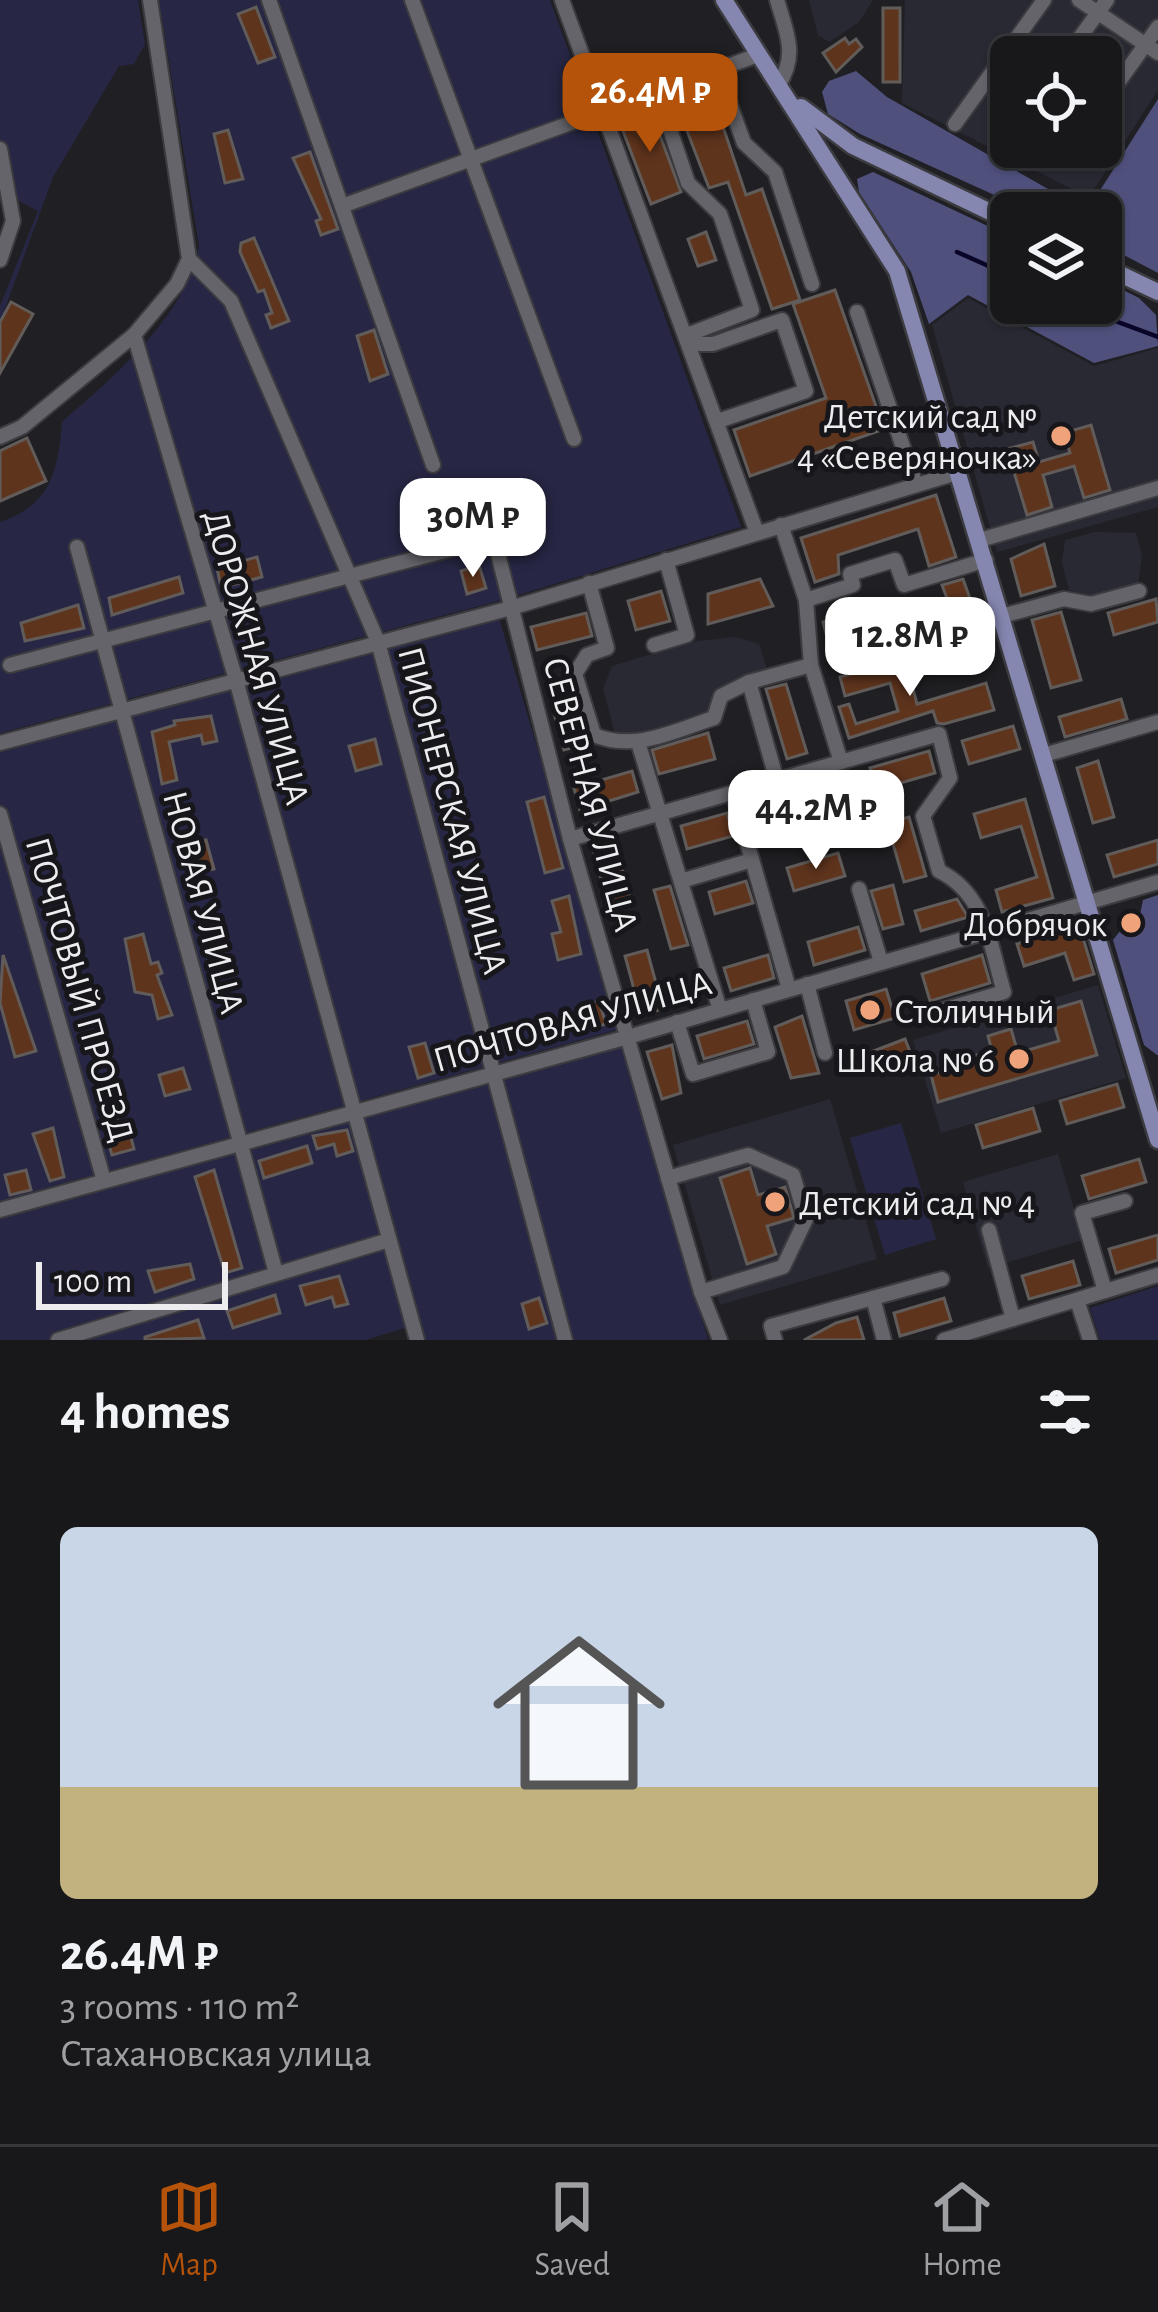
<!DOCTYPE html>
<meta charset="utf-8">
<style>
:root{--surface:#18181b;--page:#212124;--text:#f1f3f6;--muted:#9fa0a3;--line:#36373a;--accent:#b45309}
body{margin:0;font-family:"Alegreya Sans",sans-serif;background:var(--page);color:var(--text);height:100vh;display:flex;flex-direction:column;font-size:45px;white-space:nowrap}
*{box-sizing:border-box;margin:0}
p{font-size:39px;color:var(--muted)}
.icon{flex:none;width:66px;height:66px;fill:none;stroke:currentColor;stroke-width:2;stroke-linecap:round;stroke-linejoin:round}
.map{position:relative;height:1340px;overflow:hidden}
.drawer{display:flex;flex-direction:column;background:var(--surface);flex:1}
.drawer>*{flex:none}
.buttons{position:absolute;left:990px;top:36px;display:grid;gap:24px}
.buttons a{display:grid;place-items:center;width:132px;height:132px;border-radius:18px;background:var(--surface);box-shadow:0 3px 9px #0004,0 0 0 3px var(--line);font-size:60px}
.scale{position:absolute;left:36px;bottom:30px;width:192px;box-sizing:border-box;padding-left:12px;border:6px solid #ededf0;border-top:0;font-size:33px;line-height:42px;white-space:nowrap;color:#ededf0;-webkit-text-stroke:9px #17171b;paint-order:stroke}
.price{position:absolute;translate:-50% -102px;padding:0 27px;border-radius:24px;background:#fff;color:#222;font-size:39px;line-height:78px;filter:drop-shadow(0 3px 6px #0008)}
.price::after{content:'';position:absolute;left:50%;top:72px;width:36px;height:27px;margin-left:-18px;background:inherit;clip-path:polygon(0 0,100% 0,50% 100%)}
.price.selected{background:var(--accent);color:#fff}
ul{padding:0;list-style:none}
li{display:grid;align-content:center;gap:24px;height:636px;padding:0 60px}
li+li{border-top:3px solid var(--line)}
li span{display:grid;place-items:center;height:372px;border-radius:18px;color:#555}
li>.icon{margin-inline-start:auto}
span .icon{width:216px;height:216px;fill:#fffc;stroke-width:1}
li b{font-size:51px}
h2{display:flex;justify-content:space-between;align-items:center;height:144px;padding:0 60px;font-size:51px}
.menu{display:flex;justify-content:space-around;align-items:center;height:168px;border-top:3px solid var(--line);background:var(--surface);font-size:33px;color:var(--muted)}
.menu a{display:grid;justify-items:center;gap:6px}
.menu .selected{color:var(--accent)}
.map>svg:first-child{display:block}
.built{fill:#282933;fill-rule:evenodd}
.green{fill:#272745}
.forest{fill:#4f507c}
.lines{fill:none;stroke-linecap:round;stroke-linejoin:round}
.stream{stroke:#0a0528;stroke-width:4.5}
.building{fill:#5f341d;stroke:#615c59;stroke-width:3}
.minor-casing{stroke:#3c3c40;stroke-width:18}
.major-casing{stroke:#3c3c40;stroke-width:21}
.minor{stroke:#64646a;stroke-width:14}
.major{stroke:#8587b0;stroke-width:16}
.poi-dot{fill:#f0a27a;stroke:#17171b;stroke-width:4.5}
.labels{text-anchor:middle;stroke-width:10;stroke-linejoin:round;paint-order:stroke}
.poi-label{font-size:36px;fill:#ededf0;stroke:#17171b;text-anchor:end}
.street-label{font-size:36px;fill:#ededf0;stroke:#17171b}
</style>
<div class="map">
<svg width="1158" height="1340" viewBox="0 0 1158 1340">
<rect width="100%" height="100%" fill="#202024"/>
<g class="built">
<path d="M809,0H873L859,22L829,42L818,35Z"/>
<path d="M905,0H1158V90L1091,194L1084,195L902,103ZM1011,57H1101V147H1011Z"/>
<path d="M968,298L1094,366L1158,348V507L997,552L932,325Z"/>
<path d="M1095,532L1136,533L1142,555L1138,585L1094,598L1069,590L1062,562L1065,540Z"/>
<path d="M735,637L759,644L768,672L717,691L704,716L629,738L615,733L603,689L612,666L691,642Z"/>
<path d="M1098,985L1126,1078L941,1133L913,1040Z"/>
<path d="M830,1099L877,1259L720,1305L673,1145Z"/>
<path d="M1058,1154L1083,1240L988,1268L963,1182Z"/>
</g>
<g class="green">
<path d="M0,0H138L145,44L134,64L119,66L53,177L0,322V306L38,211L0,191Z"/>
<path d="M159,0H550L741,527L502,600L0,733V522C51,505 58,471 62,422C113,378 188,313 199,246Z"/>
<path d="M499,618L620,1029L0,1201V752Z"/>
<path d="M623,1047L708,1340H422L418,1324L365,1340H0V1219Z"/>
<path d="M901,1123L936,1239L885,1255L850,1138Z"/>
<path d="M1158,1286V1340H1100L1090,1308Z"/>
</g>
<g class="forest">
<path d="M856,71L887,97L1076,205L1092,203L1158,99V273L1101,243V213H1034L860,134L828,114L822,92L829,81Z"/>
<path d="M873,172L1011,237V303H1101V279L1139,298L1156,315L1158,346L1094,363L968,295L929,324L911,272L859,192L857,179Z"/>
<path d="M1158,895V1055H1157L1144,1045L1113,940L1121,930L1137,929L1143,900Z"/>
</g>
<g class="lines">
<g class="stream">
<path d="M957,252L1011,276"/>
<path d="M1067,303L1158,337"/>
</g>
</g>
<g class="building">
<path d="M256,7L275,57L258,63L238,14Z"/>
<rect x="883" y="8" width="17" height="74"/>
<path d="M845,38L849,44L856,39L862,47L836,72L823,53Z"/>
<path d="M709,85L746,195L762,189L800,300L772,309L728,182L709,188L674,97Z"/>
<path d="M649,106L681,192L651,204L618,118Z"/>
<path d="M228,130L243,179L225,183L214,134Z"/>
<path d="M310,152L338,229L321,235L316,221L321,219L293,158Z"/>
<path d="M706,232L716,260L698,266L688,239Z"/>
<path d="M254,238L289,321L271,328L266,315L272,313L264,290L258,292L240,252L241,243Z"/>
<path d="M835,290L884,429L750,476L734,430L826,398L793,304Z"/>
<path d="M11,302L33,314L0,373V322Z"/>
<path d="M374,330L388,374L370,381L357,336Z"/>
<path d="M1091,425L1110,490L1084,498L1074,466L1043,475L1052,507L1027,515L1007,449L1033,442L1039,462L1070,453L1064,433Z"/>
<path d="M27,438L46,481L0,501V451Z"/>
<path d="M936,495L956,557L929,566L918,529L838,555L839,574L815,582L801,538Z"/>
<path d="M1044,544L1055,586L1021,596L1011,559Z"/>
<path d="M257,557L262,577L221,588L217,568Z"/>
<path d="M479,565L486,588L467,594L461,571Z"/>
<path d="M179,577L183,593L112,615L109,598Z"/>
<path d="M760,579L773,606L708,624V594Z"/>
<path d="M963,579L973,607L953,614L942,585Z"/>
<path d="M661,591L670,621L636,630L628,601Z"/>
<path d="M1156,599L1158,622L1114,635L1108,613Z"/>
<path d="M78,605L84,628L25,641L21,623Z"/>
<path d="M1061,612L1081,680L1051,688L1032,620Z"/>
<path d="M586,613L592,636L537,650L531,627Z"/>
<path d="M845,616L855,649L832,656L823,622Z"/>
<path d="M905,658L917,704L986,683L994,710L944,724L937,723L933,711L849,738L839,707L849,704L856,724L898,711L890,683L845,696L840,677Z"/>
<path d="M786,684L807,753L787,759L766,689Z"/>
<path d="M567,686L586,744L564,750L548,691Z"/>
<path d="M1121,699L1127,719L1065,737L1059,717Z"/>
<path d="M211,716L217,741L203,744L201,735L169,742L177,780L162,784L152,732L175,725L174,721Z"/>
<path d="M1013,726L1020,749L969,764L962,741Z"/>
<path d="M708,733L715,759L659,774L652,750Z"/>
<path d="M375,739L381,764L356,771L349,746Z"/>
<path d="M929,751L935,773L877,790L870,768Z"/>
<path d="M1098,761L1114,817L1093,823L1077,768Z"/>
<path d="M632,771L638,792L580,810L574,788Z"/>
<path d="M817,785L824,808L773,823L767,800Z"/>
<path d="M544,797L563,868L545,873L527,802Z"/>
<path d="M1025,799L1053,898L1002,912L996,890L1037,877L1021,826L981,838L974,814Z"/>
<path d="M727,813L733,836L687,849L681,826Z"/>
<path d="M909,817L926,876L904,882L887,823Z"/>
<path d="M206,840L214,869L194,874L186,846Z"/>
<path d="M1158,840V864L1114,877L1107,855Z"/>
<path d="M616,846L632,906L610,912L594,853Z"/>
<path d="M838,853L845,876L794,891L787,868Z"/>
<path d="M746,881L753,903L715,914L709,892Z"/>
<path d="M893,885L903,924L883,929L871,891Z"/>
<path d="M670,886L688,945L671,949L654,890Z"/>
<path d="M569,896L581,954L558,960L552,934L561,932L552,901Z"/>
<path d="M957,899L968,917L921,931L915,911Z"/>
<path d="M1079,925L1094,974L1074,980L1065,953L1024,966L1017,944Z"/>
<path d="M858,927L865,950L814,965L808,942Z"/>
<path d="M143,934L151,964L158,962L162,973L157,975L172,1015L158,1019L152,995L135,992L125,939Z"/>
<path d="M647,950L663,1009L641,1015L625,956Z"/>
<path d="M3,955L36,1051L15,1057L0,1003Z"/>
<path d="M768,955L774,978L731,991L724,968Z"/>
<path d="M982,955L990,983L930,1001L922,974Z"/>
<path d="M886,989L895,1018L854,1030L846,1001Z"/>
<path d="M599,1001L606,1024L585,1030L578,1007Z"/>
<path d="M1081,1001L1097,1055L938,1102L931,1075L975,1062L973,1056L992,1051L988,1036L1011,1029L1018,1053L1059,1041L1050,1010Z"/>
<path d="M802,1016L819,1073L791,1078L775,1027Z"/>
<path d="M747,1021L754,1044L704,1059L697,1036Z"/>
<path d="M905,1039L911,1054L876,1066L871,1052Z"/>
<path d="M425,1043L434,1073L418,1078L409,1047Z"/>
<path d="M672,1045L681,1093L662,1099L647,1052Z"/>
<path d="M183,1068L190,1089L165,1096L159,1075Z"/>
<path d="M1117,1084L1124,1107L1067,1124L1060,1101Z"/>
<path d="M1033,1108L1040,1131L983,1148L976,1125Z"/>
<path d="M111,1114L129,1130L134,1149L112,1155L106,1135L115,1132Z"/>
<path d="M53,1128L64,1177L50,1181L33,1134Z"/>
<path d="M347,1130L353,1151L337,1156L334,1144L317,1149L313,1136Z"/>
<path d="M307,1146L312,1163L264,1178L259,1161Z"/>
<path d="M1139,1159L1146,1182L1089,1199L1082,1176Z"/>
<path d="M750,1168L758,1195L785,1187L794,1218L767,1226L776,1254L747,1264L720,1178Z"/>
<path d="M26,1170L31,1190L10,1195L5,1175Z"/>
<path d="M214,1170L242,1268L225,1273L195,1177Z"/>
<path d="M1158,1235V1260L1116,1273L1109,1249Z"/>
<path d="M1073,1261L1080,1285L1029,1299L1022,1276Z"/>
<path d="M190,1264L194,1279L155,1292L148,1271Z"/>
<path d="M339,1276L348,1304L335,1307L332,1297L306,1305L300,1286Z"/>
<path d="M275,1295L280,1313L233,1328L227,1311Z"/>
<path d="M539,1298L547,1323L529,1329L522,1304Z"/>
<path d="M944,1298L951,1321L900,1336L894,1313Z"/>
<path d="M857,1317L864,1340H804L836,1323Z"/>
<path d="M198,1320L204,1338L145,1340V1337Z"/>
</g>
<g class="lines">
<g class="minor-casing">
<g id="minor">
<path d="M150,0L189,259L177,284L134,335L236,680L417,1340"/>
<path d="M269,0L433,465"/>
<path d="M412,0L574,439"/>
<path d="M562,0L757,533"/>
<path d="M777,0C787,34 798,55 778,86"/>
<path d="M1079,0L1158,53"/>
<path d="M1066,57L1107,0"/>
<path d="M717,69L744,143L775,172L812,284"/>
<path d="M1115,87L1158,27"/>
<path d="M657,91L688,183L720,214L752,310L687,335"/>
<path d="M955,124L1044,0"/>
<path d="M0,149L13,221L0,260"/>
<path d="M342,206L758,55"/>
<path d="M189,259L231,301L378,642L565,1340"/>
<path d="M857,312L916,485"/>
<path d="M690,344H713L782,320L806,391L718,421"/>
<path d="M0,437L22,427L134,335"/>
<path d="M781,525L806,600L853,585L850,574L895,560L904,585L986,560"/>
<path d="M980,540L1158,488"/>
<path d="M77,547L276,1273"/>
<path d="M589,583L607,648L587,655L575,674L594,735C635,752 674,731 714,718L721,696L749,682"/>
<path d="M1002,616L1064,599L1091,604L1139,591"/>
<path d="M654,645L687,635L666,560"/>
<path d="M10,665L494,538L570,839L701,1292L720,1340"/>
<path d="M811,665L841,762"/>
<path d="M638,742L720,1010"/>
<path d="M0,743L511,608L960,472"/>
<path d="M1044,755L1158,722"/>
<path d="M777,781L749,682L811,665L806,600"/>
<path d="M733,793L789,989"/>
<path d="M0,814L104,1181"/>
<path d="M570,839L939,734L950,778L923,816L939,871C986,894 990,945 1004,992L940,1011"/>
<path d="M681,881L752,860"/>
<path d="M859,889L881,962"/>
<path d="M807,984L825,1053"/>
<path d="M677,1022L693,1074L768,1052L753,1000"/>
<path d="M668,1178L748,1155L793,1175L806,1219L783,1267L701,1292"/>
<path d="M0,1210L628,1037L1158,882"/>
<path d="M989,1230L1013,1319"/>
<path d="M1105,1291L1082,1213L1125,1201"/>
<path d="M1077,1300L1090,1340"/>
<path d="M58,1340L389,1240"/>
<path d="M775,1340L771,1326L873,1298"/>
<path d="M884,1340L873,1298L942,1279"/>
<path d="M944,1340L1158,1275"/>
</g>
</g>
<g class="major-casing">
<g id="major">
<path d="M724,0L897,271L1158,1140"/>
<path d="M801,107L853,146L1011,222"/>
<path d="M1101,265L1158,292"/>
</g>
</g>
<use href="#minor" class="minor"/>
<use href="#major" class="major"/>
</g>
<g class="poi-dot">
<circle cx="1061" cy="436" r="12"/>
<circle cx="1131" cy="923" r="12"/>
<circle cx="870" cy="1010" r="12"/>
<circle cx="1019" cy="1059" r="12"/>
<circle cx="775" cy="1202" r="12"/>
</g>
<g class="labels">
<g class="poi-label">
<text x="1037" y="428">Детский сад №<tspan x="1037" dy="41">4 «Северяночка»</tspan></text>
<text x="1107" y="936">Добрячок</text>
<text x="894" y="1023" text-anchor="start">Столичный</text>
<text x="995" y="1072">Школа № 6</text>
<text x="799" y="1215" text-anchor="start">Детский сад № 4</text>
</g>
<g class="street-label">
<text transform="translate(258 657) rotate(74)" y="13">ДОРОЖНАЯ УЛИЦА</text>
<text transform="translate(592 794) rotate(75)" y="13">СЕВЕРНАЯ УЛИЦА</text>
<text transform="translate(454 810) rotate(75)" y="13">ПИОНЕРСКАЯ УЛИЦА</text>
<text transform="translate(205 902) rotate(75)" y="13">НОВАЯ УЛИЦА</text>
<text transform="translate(81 989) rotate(74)" y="13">ПОЧТОВЫЙ ПРОЕЗД</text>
<text transform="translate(572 1020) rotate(-16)" y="13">ПОЧТОВАЯ УЛИЦА</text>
</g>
</g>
</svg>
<div class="buttons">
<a><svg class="icon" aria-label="locate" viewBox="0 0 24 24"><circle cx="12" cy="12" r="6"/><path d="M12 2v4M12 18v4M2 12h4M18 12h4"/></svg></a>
<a><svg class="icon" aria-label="layers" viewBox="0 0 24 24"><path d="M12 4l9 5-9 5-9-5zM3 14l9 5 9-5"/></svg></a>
</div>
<div class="scale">100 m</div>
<b class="price selected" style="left:650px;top:155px">26.4M ₽</b>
<b class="price" style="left:473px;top:580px">30M ₽</b>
<b class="price" style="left:910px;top:699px">12.8M ₽</b>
<b class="price" style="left:816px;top:872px">44.2M ₽</b>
</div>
<section class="drawer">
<h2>4 homes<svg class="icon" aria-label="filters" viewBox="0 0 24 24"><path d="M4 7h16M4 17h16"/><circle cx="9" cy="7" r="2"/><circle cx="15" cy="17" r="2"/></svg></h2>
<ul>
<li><span style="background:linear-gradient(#c9d6e8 70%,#c2b280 0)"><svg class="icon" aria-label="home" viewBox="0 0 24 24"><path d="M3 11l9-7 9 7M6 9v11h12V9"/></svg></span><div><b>26.4M ₽</b><p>3 rooms · 110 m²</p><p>Стахановская улица</p></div></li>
</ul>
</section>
<nav class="menu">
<a class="selected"><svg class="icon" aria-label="map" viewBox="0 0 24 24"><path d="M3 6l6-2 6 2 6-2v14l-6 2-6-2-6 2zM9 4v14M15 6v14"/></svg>Map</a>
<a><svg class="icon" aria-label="saved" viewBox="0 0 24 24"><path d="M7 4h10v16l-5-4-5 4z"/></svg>Saved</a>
<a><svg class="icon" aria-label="home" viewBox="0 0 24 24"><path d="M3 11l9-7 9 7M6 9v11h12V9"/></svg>Home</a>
</nav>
